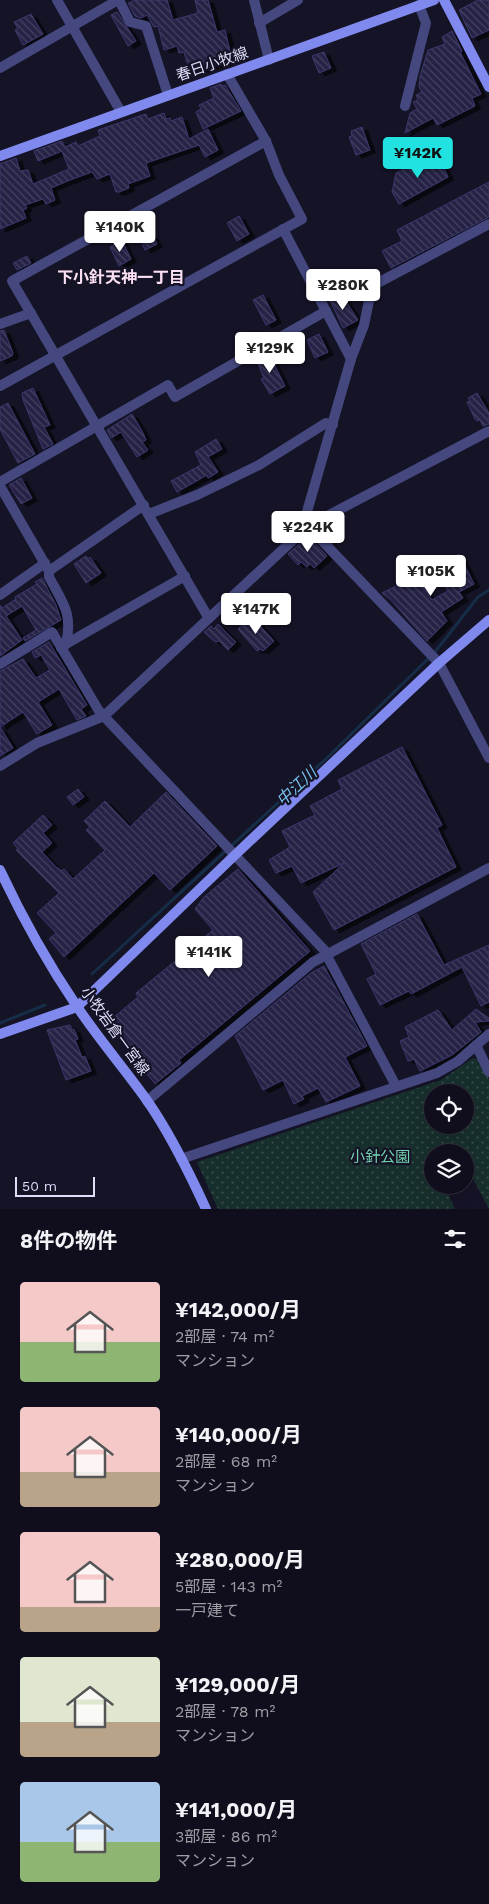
<!DOCTYPE html>
<html lang="ja">
<meta charset="utf-8">
<style>
:root{--surface:#100e1c;--page:#1e1c29;--text:#f1f3f6;--muted:#9c9ca3;--line:#302e3b;--accent:#22e1e1}
body{margin:0;font-family:"Work Sans","Noto Sans JP",sans-serif;background:var(--page);color:var(--text);height:100vh;display:flex;flex-direction:column;font-size:19px;white-space:nowrap}
*{box-sizing:border-box;margin:0}
p{font-size:16px;color:var(--muted)}
.icon{flex:none;width:28px;height:28px;fill:none;stroke:currentColor;stroke-width:2;stroke-linecap:round;stroke-linejoin:round}
.map{position:relative;height:1209px;overflow:hidden}
.details{display:flex;flex-direction:column;background:var(--surface);flex:1}
.details>*{flex:none}
.fabs{position:absolute;left:424px;top:1084px;display:grid;gap:10px}
.fabs a{display:grid;place-items:center;width:50px;height:50px;border-radius:50%;background:var(--surface);box-shadow:0 5px 20px #0002,0 0 0 1px var(--line);font-size:25px}
.scale{position:absolute;left:15px;bottom:12px;width:80px;box-sizing:border-box;padding-left:5px;border:2px solid #ddddfa;border-top:0;font-size:14px;line-height:18px;white-space:nowrap;color:#ddddfa;-webkit-text-stroke:4px #151326;paint-order:stroke}
.price{position:absolute;translate:-50% -42px;padding:0 11px;border-radius:5px;background:#fff;color:#222;font-size:16px;line-height:32px;filter:drop-shadow(0 1px 2px #0008)}
.price::after{content:'';position:absolute;left:50%;top:30px;width:15px;height:11px;margin-left:-8px;background:inherit;clip-path:polygon(0 0,100% 0,50% 100%)}
.price.on{background:var(--accent);color:#111}
ul{padding:0;list-style:none}
li{display:flex;align-items:center;gap:15px;height:125px;padding:0 20px}
li span{display:grid;place-items:center;flex:none;width:140px;height:100px;border-radius:5px;color:#555}
li>.icon{margin-inline-start:auto}
span .icon{width:60px;height:60px;fill:#fffc;stroke-width:1}
li b{font-size:21px}
h2{display:flex;justify-content:space-between;align-items:center;height:60px;padding:0 20px;font-size:21px}
.map>svg:first-child{display:block}
.park{fill:url(#park-dots);fill-rule:evenodd}
.lines{fill:none;stroke-linecap:round;stroke-linejoin:round}
.stream{stroke:#162d48;stroke-width:3}
.building{fill:url(#building-back-hatch);stroke:#3c376e;filter:url(#shadow)}
.street{stroke:#44487f;stroke-width:10}
.secondary{stroke:#8089ee;stroke-width:10}
.labels{text-anchor:middle;stroke-width:4.5;stroke-linejoin:round;paint-order:stroke}
.street-label{font-size:15px;fill:#ddddfa;stroke:#151326}
.park-label{font-size:15px;fill:#72d2b0;stroke:#151326}
.neighbourhood-label{font-size:16px;font-weight:bold;fill:#fbdff3;stroke:#151326}
.water-label{font-size:16px;font-style:italic;fill:#78c3ed;stroke:#151326}
</style>
<div class="map">
<svg width="489" height="1209" viewBox="0 0 489 1209">
<defs>
<pattern id="park-dots" width="8" height="8" patternUnits="userSpaceOnUse" patternTransform="scale(1.25)"><rect width="8" height="8" fill="#172f2c"/><path d="M2 2h.1M6 6h.1" fill="none" stroke="#384d4c" stroke-width="1.8" stroke-linecap="round"/></pattern>
<pattern id="building-back-hatch" width="6" height="6" patternUnits="userSpaceOnUse" patternTransform="scale(1.25)"><rect width="6" height="6" fill="#252245"/><path d="M-1 5l2 2M0 0l6 6M5-1l2 2" fill="none" stroke="#444261"/></pattern>
<filter id="shadow"><feDropShadow dx="5.5" dy="3" stdDeviation="0" flood-color="#0009"/></filter>
</defs>
<rect width="100%" height="100%" fill="#151326"/>
<path class="park" d="M473,1058L481,1061L489,1080V1209L471,1175L465,1177V1152H432V1185H448L445,1187L455,1209H218L197,1162L441,1080ZM432,1092H465V1125H432Z"/>
<g class="lines">
<g class="stream">
<path d="M92,974L330,755L435,652L478,597L489,590"/>
<path d="M0,1023L45,1005"/>
</g>
</g>
<g class="building">
<path d="M136,0H167L173,20L198,13L195,0H208L217,32L225,30L232,60L193,72L192,69H189L184,52L179,53L177,46L164,50L158,26L154,27L147,15L141,18L135,16L128,3Z"/>
<path d="M478,0H489V30L472,38L459,10Z"/>
<path d="M117,12L136,41L128,46L111,15Z"/>
<path d="M31,14L43,34L23,45L15,30L18,29L14,22Z"/>
<path d="M452,31L462,51L460,52L481,94L472,98L475,106L437,125L433,118L405,133L410,113L417,109L413,102L418,100L416,95L422,92L419,87L420,76L428,50L445,44L442,37Z"/>
<path d="M324,52L331,68L319,73L312,56Z"/>
<path d="M221,84L222,86L225,85L241,111L203,129L196,112L201,109L199,105L214,98L210,88Z"/>
<path d="M164,113L166,119L170,118L171,121L182,117L189,139L208,129L218,150L205,157L199,145L149,162L146,164L150,176L128,184L129,188L119,192H116L110,174L97,179L92,172L70,180L51,188L55,200L46,204L43,199L25,205L27,208L23,210L26,218L0,229V164L16,158L20,171L28,170L33,184L69,169L62,151L38,161L34,151L62,141L65,147L76,142L78,146L100,136L98,130L146,114L148,119Z"/>
<path d="M362,127L370,150L356,155L349,137L352,136L351,131Z"/>
<path d="M432,156L435,163L440,160L448,177L399,204L392,192L396,173Z"/>
<path d="M489,182V217L391,268L382,251L402,241L397,230Z"/>
<path d="M239,216L249,234L237,241L227,223Z"/>
<path d="M152,235L157,244L145,250L141,241Z"/>
<path d="M122,241L131,259L119,266L110,247Z"/>
<path d="M27,256L31,263L17,270L13,263Z"/>
<path d="M341,294L358,320L343,328L330,300Z"/>
<path d="M263,295L276,320L266,325L253,300Z"/>
<path d="M4,330L13,353L12,356L0,361V331Z"/>
<path d="M319,334L328,352L315,358L307,340Z"/>
<path d="M268,352L285,386L270,394L261,379L264,378L256,359Z"/>
<path d="M33,388L50,425L44,427L53,444L43,449L23,400L22,393Z"/>
<path d="M477,393L489,413V424L483,426L480,420L477,421L475,419L467,402L470,401L468,398Z"/>
<path d="M8,403L35,454L18,463L0,429V407Z"/>
<path d="M132,414L142,431L146,440L142,442L148,450L137,457L121,432L111,438L107,430Z"/>
<path d="M216,439L222,449L208,457L218,472L208,478L207,475L177,492L171,481L201,465L195,452Z"/>
<path d="M21,478L32,498L21,504L9,485Z"/>
<path d="M308,536L327,556L314,568L310,564L307,567L301,562L298,565L288,554Z"/>
<path d="M459,554L474,584L459,592L463,598L441,612L447,621L427,641L390,599L382,593L416,576L432,600L448,591L436,567Z"/>
<path d="M86,556L88,559L90,557L101,573L86,583L74,564Z"/>
<path d="M42,578L56,605L61,620L25,641L23,638L36,630L22,606L6,616L22,640L0,656V605L2,608L16,599L15,597L37,584L35,582Z"/>
<path d="M252,617L274,641L263,651L260,649L257,651L238,629Z"/>
<path d="M218,624L236,642L228,650L219,641L215,642L204,632L211,626L214,629Z"/>
<path d="M49,642L87,705L81,709L86,716L77,720L59,689L38,702L52,725L37,734L23,712L0,727L13,748L0,756V671L23,659L36,678L50,670L41,655L35,658L32,652Z"/>
<path d="M402,747L442,825L437,828L456,867L334,930L313,892L344,863L301,883L292,866L276,873L269,860L290,847L282,831L315,815L310,806L342,789L338,780Z"/>
<path d="M78,789L84,797L73,805L67,797Z"/>
<path d="M166,792L217,846L170,890L154,873L64,957L49,939L56,933L37,913L59,893L16,850L18,849L13,843L43,815L52,825L43,833L52,843L42,852L56,867L62,871L64,869L73,879L105,850L86,830L90,827L84,821L105,801L130,827Z"/>
<path d="M238,869L310,951L179,1060L181,1063L155,1084L107,1023L138,997L136,993L213,930L195,909L204,897Z"/>
<path d="M417,914L444,965L489,945V1002L481,1006L462,967L411,994L409,991L380,1005L367,979L376,974L361,944Z"/>
<path d="M324,966L367,1046L345,1057L360,1086L326,1102L318,1088L302,1096L304,1099L294,1104L283,1080L263,1090L235,1036L311,973Z"/>
<path d="M476,1009L489,1018V1021L475,1022L481,1032L452,1055L420,1071L414,1059L408,1061L400,1041L409,1037L405,1027L438,1010L452,1030Z"/>
<path d="M70,1025L72,1030L74,1029L78,1039L75,1040L82,1057L85,1056L91,1071L66,1080L47,1030Z"/>
</g>
<g class="lines">
<g class="street">
<path d="M57,0L121,112"/>
<path d="M119,0L130,22L146,26L168,95"/>
<path d="M254,0L269,60"/>
<path d="M259,23L298,0"/>
<path d="M0,68L118,0"/>
<path d="M405,106L426,23L419,5"/>
<path d="M489,224L372,286L364,325L351,359L304,522L439,663L489,758"/>
<path d="M283,229L351,359"/>
<path d="M0,324L31,313"/>
<path d="M0,386L302,219L279,175L266,141L227,74"/>
<path d="M0,482L168,385L175,397L326,311"/>
<path d="M0,486L49,571V577C63,603 73,614 66,644L61,648"/>
<path d="M149,514L197,495L259,465L326,423L333,425"/>
<path d="M49,571L144,505"/>
<path d="M0,595L45,563"/>
<path d="M208,617L12,281L266,141"/>
<path d="M66,644L185,576"/>
<path d="M0,664L52,632L99,711L327,953"/>
<path d="M0,766L37,743L104,716L308,526L489,431"/>
<path d="M326,954L396,1086"/>
<path d="M476,1045L489,1072"/>
<path d="M147,1101L313,962L489,868"/>
<path d="M181,1159L437,1073L458,1061L489,1034"/>
</g>
<g class="secondary">
<path d="M444,0L489,87"/>
<path d="M0,156L434,0"/>
<path d="M0,870C22,917 47,962 76,1005C98,1038 123,1067 146,1099C170,1133 189,1172 206,1209"/>
<path d="M0,1034L77,1007L235,855L439,663L489,620"/>
</g>
</g>
<g class="labels">
<g class="street-label">
<text transform="translate(212 64) rotate(-19)" y="5">春日小牧線</text>
<text transform="translate(115 1031) rotate(54)" y="5">小牧岩倉一宮線</text>
</g>
<g class="park-label">
<text x="380" y="1162">小針公園</text>
</g>
<g class="neighbourhood-label">
<text x="121" y="283">下小針天神一丁目</text>
</g>
<g class="water-label">
<text transform="translate(296 786) rotate(-43)" y="6">中江川</text>
</g>
</g>
</svg>
<div class="fabs">
<a><svg class="icon" aria-label="locate" viewBox="0 0 24 24"><circle cx="12" cy="12" r="6"/><path d="M12 2v4M12 18v4M2 12h4M18 12h4"/></svg></a>
<a><svg class="icon" aria-label="layers" viewBox="0 0 24 24"><path d="M12 4l9 5-9 5-9-5zM3 14l9 5 9-5"/></svg></a>
</div>
<div class="scale">50 m</div>
<b class="price on" style="left:418px;top:179px">¥142K</b>
<b class="price" style="left:120px;top:253px">¥140K</b>
<b class="price" style="left:343px;top:311px">¥280K</b>
<b class="price" style="left:270px;top:374px">¥129K</b>
<b class="price" style="left:308px;top:553px">¥224K</b>
<b class="price" style="left:431px;top:597px">¥105K</b>
<b class="price" style="left:256px;top:635px">¥147K</b>
<b class="price" style="left:209px;top:978px">¥141K</b>
</div>
<section class="details">
<h2>8件の物件<svg class="icon" aria-label="filters" viewBox="0 0 24 24"><path d="M4 7h16M4 17h16"/><circle cx="9" cy="7" r="2"/><circle cx="15" cy="17" r="2"/></svg></h2>
<ul>
<li><span style="background:linear-gradient(#f6c9c9 60%,#8fb573 0)"><svg class="icon" aria-label="home" viewBox="0 0 24 24"><path d="M3 11l9-7 9 7M6 9v11h12V9"/></svg></span><div><b>¥142,000/月</b><p>2部屋 · 74 m²</p><p>マンション</p></div></li>
<li><span style="background:linear-gradient(#f6c9c9 65%,#b9a48a 0)"><svg class="icon" aria-label="home" viewBox="0 0 24 24"><path d="M3 11l9-7 9 7M6 9v11h12V9"/></svg></span><div><b>¥140,000/月</b><p>2部屋 · 68 m²</p><p>マンション</p></div></li>
<li><span style="background:linear-gradient(#f6c9c9 75%,#b9a48a 0)"><svg class="icon" aria-label="home" viewBox="0 0 24 24"><path d="M3 11l9-7 9 7M6 9v11h12V9"/></svg></span><div><b>¥280,000/月</b><p>5部屋 · 143 m²</p><p>一戸建て</p></div></li>
<li><span style="background:linear-gradient(#dfe7d0 65%,#b9a48a 0)"><svg class="icon" aria-label="home" viewBox="0 0 24 24"><path d="M3 11l9-7 9 7M6 9v11h12V9"/></svg></span><div><b>¥129,000/月</b><p>2部屋 · 78 m²</p><p>マンション</p></div></li>
<li><span style="background:linear-gradient(#a9c7e8 60%,#8fb573 0)"><svg class="icon" aria-label="home" viewBox="0 0 24 24"><path d="M3 11l9-7 9 7M6 9v11h12V9"/></svg></span><div><b>¥141,000/月</b><p>3部屋 · 86 m²</p><p>マンション</p></div></li>
</ul>
</section>
